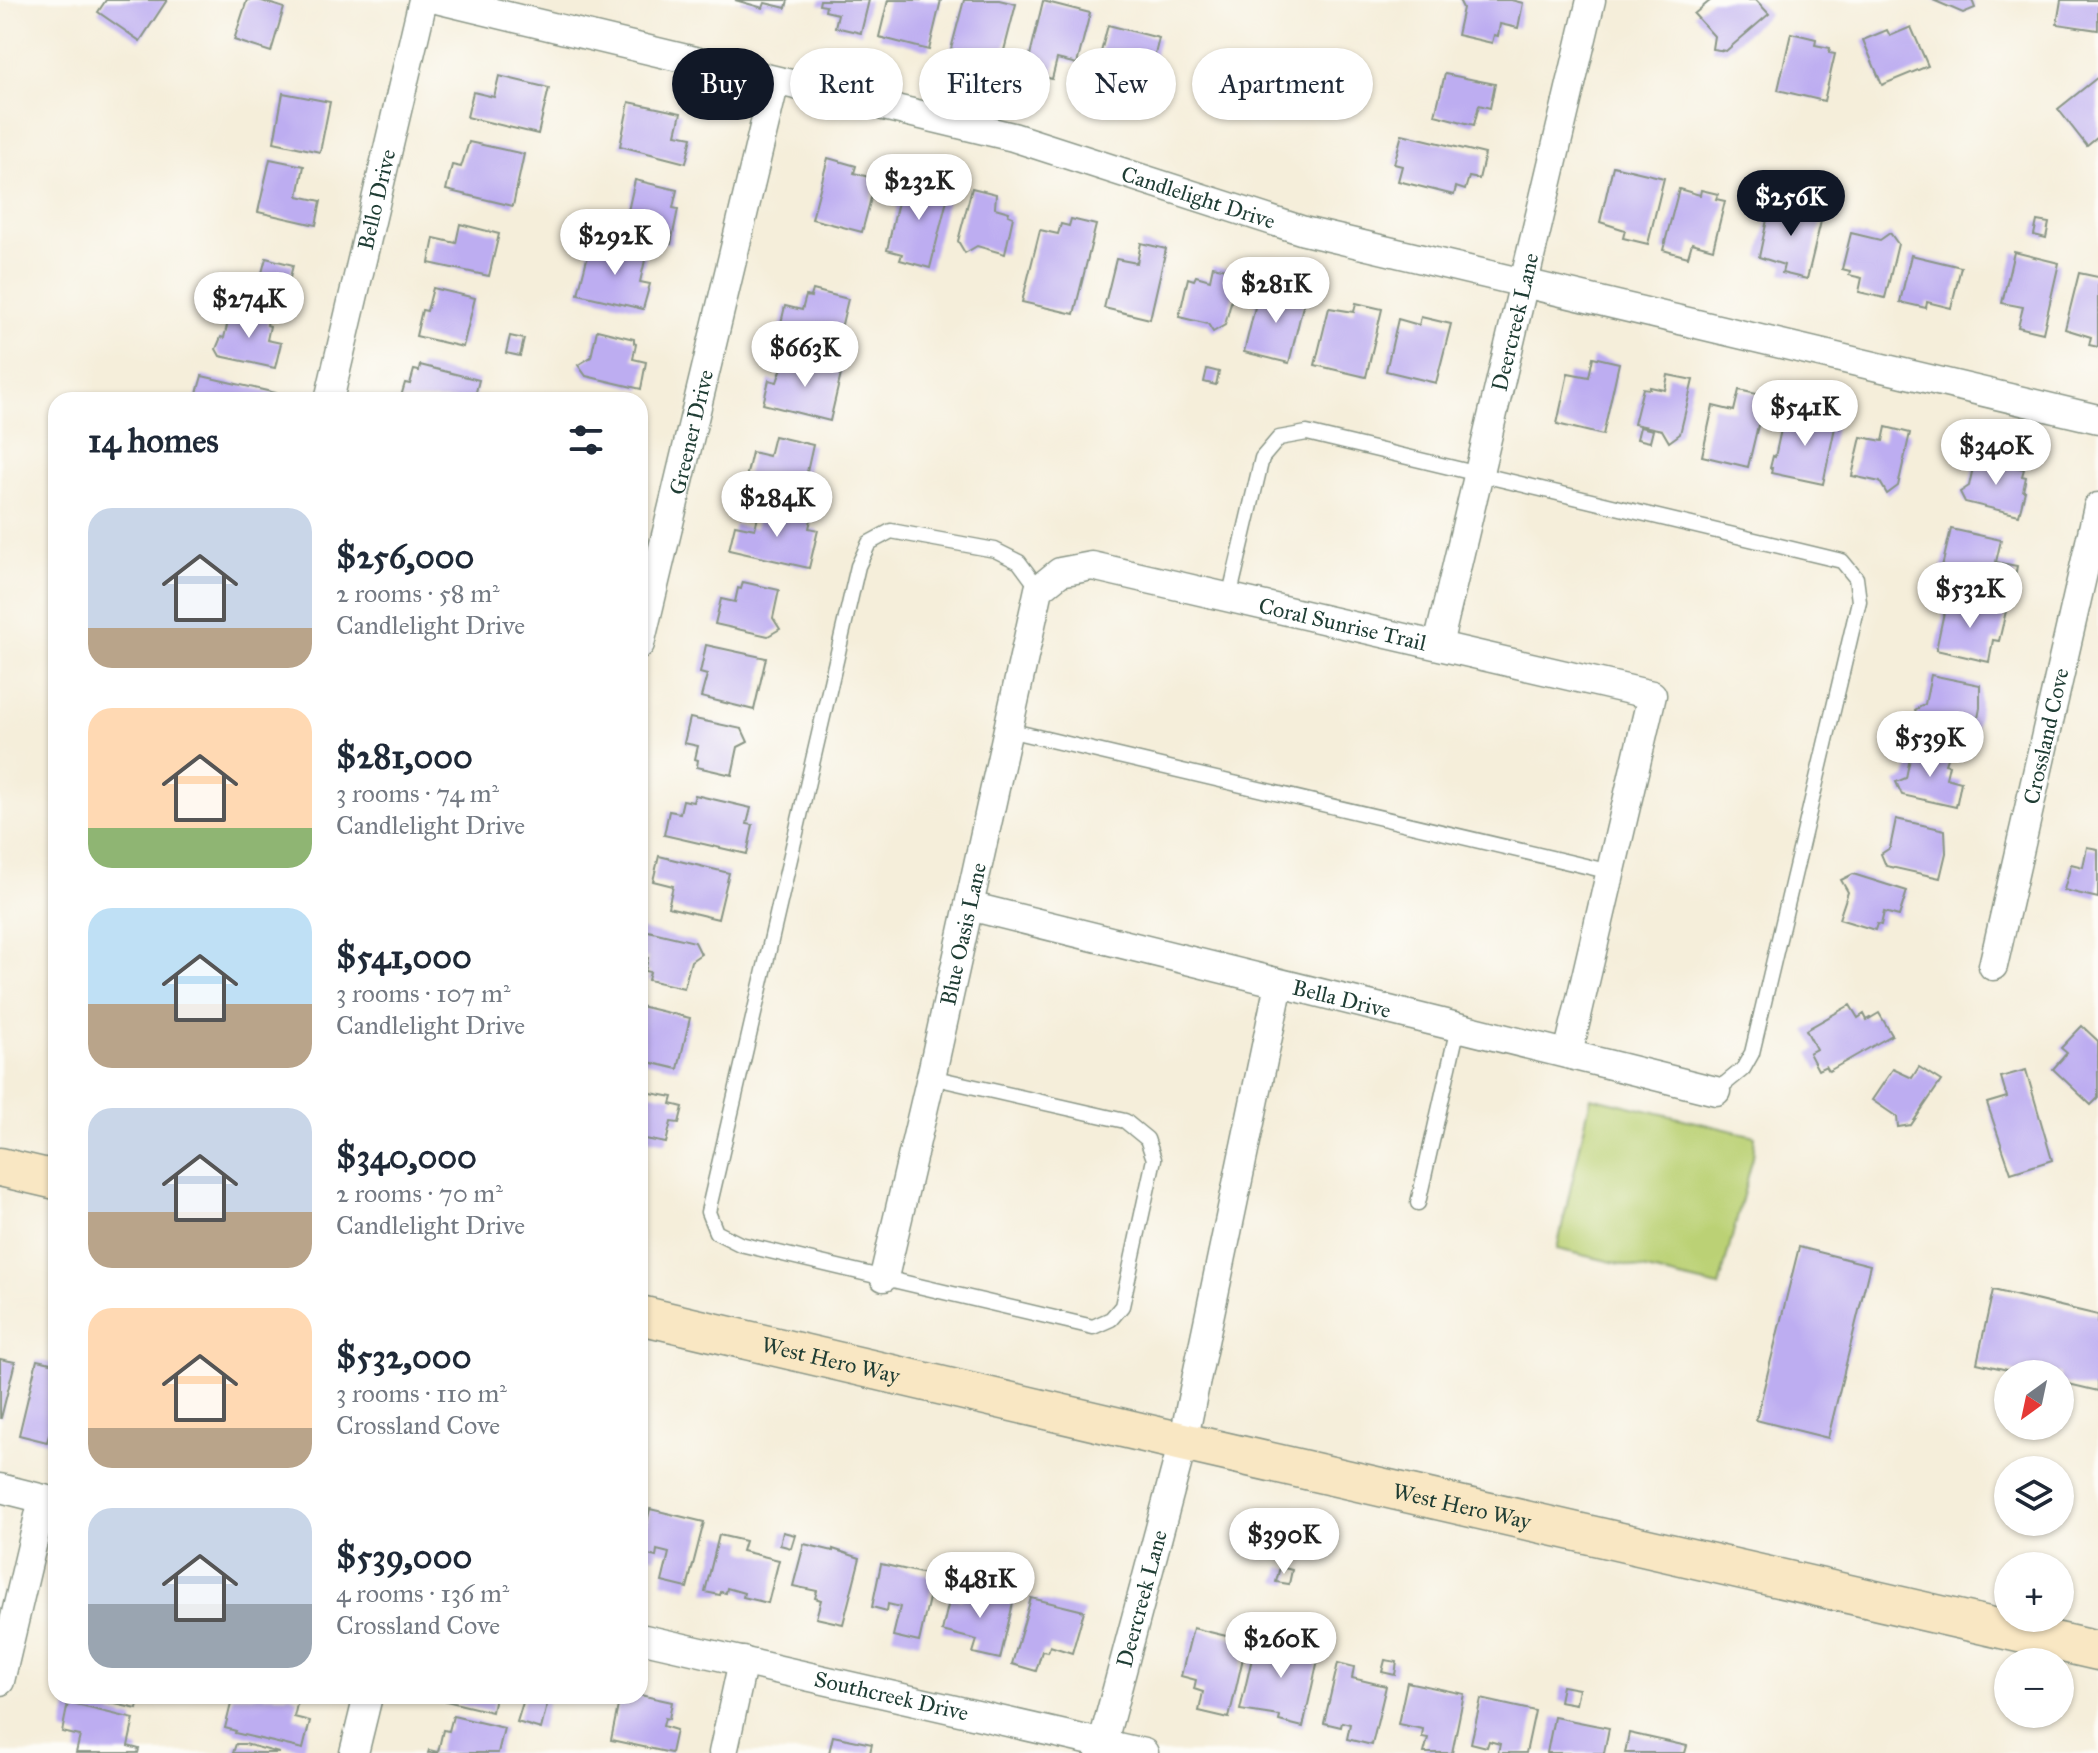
<!DOCTYPE html>
<meta charset="utf-8">
<style>
:root{--surface:#fff;--page:#f2f2f3;--text:#1f2937;--muted:#747a83;--accent:#111827}
body{margin:0;font-family:"IM FELL Great Primer",serif;background:var(--page);color:var(--text);height:100vh;display:flex;flex-direction:column;font-size:30px;white-space:nowrap}
*{box-sizing:border-box;margin:0}
p{font-size:26px;color:var(--muted)}
.icon{flex:none;width:44px;height:44px;fill:none;stroke:currentColor;stroke-width:2;stroke-linecap:round;stroke-linejoin:round}
.map{position:relative;flex:1;overflow:hidden}
.side{position:absolute;left:48px;top:392px;width:600px;height:1312px;display:flex;flex-direction:column;background:var(--surface);border-radius:24px;box-shadow:0 2px 6px #0004}
.side>*{flex:none}
.banner{position:absolute;left:672px;top:48px;width:760px;height:72px;display:flex;gap:16px}
.needle{width:52px;rotate:213deg}
.tools{position:absolute;left:1994px;top:1360px;display:grid;gap:16px}
.tools a{display:grid;place-items:center;width:80px;height:80px;border-radius:50%;background:var(--surface);box-shadow:0 2px 6px #0004;font-size:40px}
.price{position:absolute;translate:-50% -68px;padding:0 18px;border-radius:28px;background:#fff;color:#222;font-size:26px;line-height:52px;filter:drop-shadow(0 2px 4px #0008)}
.price::after{content:'';position:absolute;left:50%;top:48px;width:24px;height:18px;margin-left:-12px;background:inherit;clip-path:polygon(0 0,100% 0,50% 100%)}
.price.current{background:var(--accent);color:#fff}
ul{padding:0;list-style:none}
li{display:flex;align-items:center;gap:24px;height:200px;padding:0 40px}
li span{display:grid;place-items:center;flex:none;width:224px;height:160px;border-radius:24px;color:#555}
li>.icon{margin-inline-start:auto}
span .icon{width:96px;height:96px;fill:#fffc;stroke-width:1}
li b{font-size:34px}
h2{display:flex;justify-content:space-between;align-items:center;height:96px;padding:0 40px;font-size:34px}
.pill{padding:0 28px;border-radius:36px;background:var(--surface);box-shadow:0 2px 6px #0004;font-size:28px;line-height:72px}
.pill.current{background:var(--accent);color:#fff}
.map>svg:first-child{display:block}
.green{fill:#bbd175;stroke:#6d8754;stroke-width:2}
.building{fill:#bdadf1}
.lines{fill:none;stroke-linecap:round;stroke-linejoin:round}
.lane-casing{stroke:#8a9687;stroke-width:17}
.street-casing{stroke:#8a9687;stroke-width:31}
.secondary-casing{stroke:#8a9687;stroke-width:41}
.lane{stroke:#fff;stroke-width:14}
.street{stroke:#fff;stroke-width:28}
.secondary{stroke:#f9e7c3;stroke-width:38}
.labels{text-anchor:middle;stroke-width:8;stroke-linejoin:round;paint-order:stroke}
.street-label{font-size:22px;fill:#1f3d34;stroke:#fdfcf7}
</style>
<div class="map">
<svg width="2098" height="1753" viewBox="0 0 2098 1753">
<rect width="100%" height="100%" fill="#fdfcf7"/>
<filter id="ink" filterUnits="userSpaceOnUse"><feTurbulence type="fractalNoise" baseFrequency=".0125" numOctaves="2"/><feDisplacementMap in="SourceGraphic" scale="16" xChannelSelector="R" yChannelSelector="G"/><feConvolveMatrix kernelMatrix="1 2 1 2 8 2 1 2 1" color-interpolation-filters="sRGB"/></filter>
<filter id="wash" filterUnits="userSpaceOnUse"><feTurbulence type="fractalNoise" baseFrequency=".006" numOctaves="4" result="noise"/><feDisplacementMap in="SourceGraphic" scale="32" xChannelSelector="R" yChannelSelector="G"/><feGaussianBlur stdDeviation="1.8" result="paint"/><feColorMatrix in="noise" values="0 0 0 0 0 0 0 0 0 0 0 0 0 0 0 0 0 1.4 0 .05"/><feComposite in="paint" operator="in"/></filter>
<g filter="url(#wash)">
<rect width="100%" height="100%" fill="#f5eeda"/>
<path class="green" d="M1591,1097L1755,1136L1753,1157L1719,1287L1557,1249Z"/>
<g id="blocks">
<g class="building">
<path d="M106,0H167L140,41L98,12Z"/>
<path d="M247,0H259L284,8L271,52L234,40Z"/>
<path d="M735,0H788L786,8L765,3L763,8Z"/>
<path d="M820,0H869L861,33L835,27L838,14L825,11L826,6L819,5Z"/>
<path d="M888,0H941L929,50L879,37Z"/>
<path d="M964,0H999L1016,4L1000,66L973,60L974,55L951,49Z"/>
<path d="M1459,0H1511L1523,3L1518,28L1500,24L1498,36L1494,35L1492,43L1457,35L1463,8Z"/>
<path d="M1711,0H1756L1769,14L1726,51L1712,49L1714,36L1694,14Z"/>
<path d="M1933,0H1972L1975,8L1963,13Z"/>
<path d="M2061,0H2098V30L2057,24Z"/>
<path d="M1043,1L1090,13L1077,64L1057,59L1052,79L1026,72Z"/>
<path d="M1108,25L1159,38L1146,92L1119,89L1116,98L1091,91Z"/>
<path d="M1911,27L1928,66L1882,85L1863,40L1887,30L1890,36Z"/>
<path d="M1791,33L1816,39L1815,45L1830,48L1829,53L1835,54L1824,101L1778,90Z"/>
<path d="M1445,74L1495,84L1490,108L1479,105L1474,125L1435,115Z"/>
<path d="M499,76L549,88L538,134L467,117L473,92L494,97Z"/>
<path d="M2098,77V137L2087,146L2058,109Z"/>
<path d="M283,93L330,102L320,152L274,142Z"/>
<path d="M629,102L681,113L676,134L692,137L686,163L620,146Z"/>
<path d="M1402,134L1485,154L1479,179L1469,177L1465,190L1456,187L1454,195L1398,181L1402,166L1394,164Z"/>
<path d="M469,142L524,154L513,206L446,190L452,165L461,167Z"/>
<path d="M828,158L856,166L854,173L876,179L862,232L812,219Z"/>
<path d="M270,159L304,166L298,196L321,201L316,225L258,212Z"/>
<path d="M1613,166L1664,178L1648,244L1623,238L1625,230L1600,222Z"/>
<path d="M926,178L951,184L930,268L900,260L902,254L887,250L900,193L908,195L910,186L923,189Z"/>
<path d="M635,180L677,190L673,208L678,209L671,244L623,233Z"/>
<path d="M972,188L996,194L995,208L1009,212L1008,215L1013,217L1005,254L977,246L965,253L958,241Z"/>
<path d="M1679,189L1700,195L1701,190L1718,194L1716,199L1725,201L1713,249L1692,243L1688,257L1663,250Z"/>
<path d="M1771,201L1823,213L1807,279L1782,273L1784,265L1759,257Z"/>
<path d="M1071,219L1096,225L1074,314L1022,302L1040,230L1058,234L1061,224L1069,226Z"/>
<path d="M2037,221L2049,223L2046,238L2034,235Z"/>
<path d="M460,224L499,234L489,276L429,263L434,238L456,243Z"/>
<path d="M1851,233L1880,240L1890,233L1898,244L1885,298L1859,292L1862,278L1849,275L1850,271L1842,269Z"/>
<path d="M591,243L646,256L640,282L650,284L643,309L578,294Z"/>
<path d="M1141,243L1166,249L1150,319L1104,308L1116,259L1137,263Z"/>
<path d="M2014,252L2059,263L2043,333L2018,327L2023,307L2002,303Z"/>
<path d="M1911,255L1961,267L1951,308L1927,302L1926,308L1900,302Z"/>
<path d="M266,258L293,265L286,295L258,288Z"/>
<path d="M1213,266L1239,272L1225,325L1213,332L1208,324L1179,317L1188,278L1194,280L1196,276L1210,280Z"/>
<path d="M2079,273L2098,277V347L2089,345L2091,337L2065,329Z"/>
<path d="M1281,287L1306,293L1289,363L1244,352L1257,299L1265,301L1269,288L1280,291Z"/>
<path d="M433,288L475,298L463,347L416,336L422,310L427,311Z"/>
<path d="M813,290L848,299L837,345L779,332L785,306L802,310L806,296L811,297Z"/>
<path d="M1356,303L1382,309L1366,377L1315,365L1329,308L1354,312Z"/>
<path d="M231,309L268,318L267,325L270,326L267,340L281,343L275,368L220,356L216,349L221,337L224,338Z"/>
<path d="M1421,317L1451,324L1436,383L1386,371L1398,319L1419,325Z"/>
<path d="M597,330L634,339V343L636,344L633,359L646,362L641,389L586,376L578,365L591,357Z"/>
<path d="M510,336L524,339L520,356L506,353Z"/>
<path d="M786,356L842,370L830,421L763,404L769,380L777,382Z"/>
<path d="M1593,357L1619,363L1603,435L1557,424L1568,373L1589,377Z"/>
<path d="M420,365L479,380L474,400H400L405,383L410,384L414,370L419,371Z"/>
<path d="M1207,369L1219,372L1216,385L1204,382Z"/>
<path d="M1668,375L1693,380L1680,434L1669,442L1662,430L1634,424L1643,388L1650,389V387L1665,390Z"/>
<path d="M202,376L276,393L274,400H195Z"/>
<path d="M1739,390L1765,396L1748,467L1702,456L1713,406L1734,411Z"/>
<path d="M1811,412L1837,418L1823,484L1771,473L1772,468H1770L1773,456L1775,457L1784,416L1792,418L1793,415L1810,419Z"/>
<path d="M1640,427L1653,430L1650,442L1637,439Z"/>
<path d="M1886,427L1910,433L1898,486L1887,494L1880,482L1852,476L1861,437L1883,441Z"/>
<path d="M774,436L813,445L803,490L746,478L752,452L769,456Z"/>
<path d="M1975,458L2024,469L2022,476L2026,477L2023,491H2025L2019,515L1965,502L1960,492L1969,486Z"/>
<path d="M760,508L811,520L809,528L818,530L809,568L729,550L735,525L755,529Z"/>
<path d="M1951,529L2001,540L1996,562L2017,566L2012,591L1940,575Z"/>
<path d="M743,582L779,590L773,618L780,629L768,636L715,624L721,599L735,602L738,588L741,589Z"/>
<path d="M1947,598L2006,611L1999,641L1993,640L1989,662L1936,650Z"/>
<path d="M706,645L766,658L754,710L701,697L707,675L700,673Z"/>
<path d="M1931,675L1980,685V708L1975,734L1921,722L1915,710L1925,704Z"/>
<path d="M690,718L742,729L748,742L738,747L732,775L697,767L698,760L695,759L698,746L684,743Z"/>
<path d="M1912,748L1948,756L1945,764L1949,765L1946,778L1961,782L1956,807L1902,795L1896,782L1906,778Z"/>
<path d="M695,795L751,808L747,824L753,825L747,854L664,835L669,811L680,813L683,800L693,802Z"/>
<path d="M1896,819L1945,830L1946,853L1940,878L1886,866L1881,854L1890,848Z"/>
<path d="M2087,847L2098,849V898L2064,890L2071,864L2083,867Z"/>
<path d="M659,856L729,873L718,919L668,907L673,886L653,881Z"/>
<path d="M1853,874L1907,891L1899,916L1884,912L1881,925L1877,924L1875,930L1839,919L1848,892L1841,880Z"/>
<path d="M640,929L695,942L701,954L691,961L684,988L648,980L650,972L645,971L648,958L640,956Z"/>
<path d="M1850,1005L1858,1018L1864,1014L1867,1020L1879,1013L1892,1035L1829,1071L1826,1066L1818,1070L1809,1053L1816,1049L1806,1030Z"/>
<path d="M640,1006L690,1018L678,1069L640,1060Z"/>
<path d="M2082,1026L2098,1041V1098L2091,1105L2053,1069L2067,1053L2061,1048Z"/>
<path d="M1919,1067L1941,1081L1911,1125L1898,1127L1897,1117L1872,1100L1893,1069L1912,1078Z"/>
<path d="M2026,1070L2052,1160L2011,1173L1987,1103L2007,1097L2001,1077Z"/>
<path d="M640,1091L673,1097L671,1104L683,1107L679,1123L671,1122L666,1143L640,1138Z"/>
<path d="M1799,1247L1870,1265L1828,1438L1756,1420Z"/>
<path d="M1993,1290L2098,1315V1391L2060,1382V1374H2025L1977,1363Z"/>
<path d="M0,1359L15,1362L1,1418H0Z"/>
<path d="M37,1360L56,1364V1411L47,1442L19,1435Z"/>
<path d="M650,1509L704,1522L687,1588L662,1582L669,1553L657,1550L656,1557L640,1553Z"/>
<path d="M783,1532L795,1535L791,1548L780,1545Z"/>
<path d="M719,1535L745,1541L742,1551L779,1560L768,1603L743,1597L744,1593L727,1588L726,1593L721,1592L720,1595L705,1592Z"/>
<path d="M804,1544L833,1551V1549L860,1558L843,1624L816,1618L821,1600L815,1598L817,1591L793,1586Z"/>
<path d="M881,1564L934,1576L919,1642L893,1636L900,1607L888,1604L887,1611L872,1607Z"/>
<path d="M1280,1567L1292,1570L1289,1584L1276,1582Z"/>
<path d="M965,1586L1014,1599L1000,1659L973,1653L977,1640L942,1631L950,1597L962,1600Z"/>
<path d="M1031,1598L1084,1611L1072,1653L1050,1646L1048,1652L1042,1651L1036,1671L1012,1664Z"/>
<path d="M1193,1628L1247,1641L1229,1718L1199,1711L1203,1692L1194,1689L1196,1680L1181,1676Z"/>
<path d="M1280,1633L1303,1638L1300,1651L1319,1655L1303,1727L1279,1721L1280,1716L1240,1710L1256,1641L1277,1646Z"/>
<path d="M1385,1660L1397,1662L1395,1675L1382,1672Z"/>
<path d="M1338,1663L1354,1667L1352,1678L1386,1686L1372,1745L1347,1739L1350,1724L1342,1722L1341,1727L1324,1723Z"/>
<path d="M1407,1682L1464,1694L1452,1753H1424L1428,1738L1422,1737L1423,1729L1398,1724Z"/>
<path d="M1562,1686L1579,1689L1576,1704L1559,1701Z"/>
<path d="M640,1695L672,1702L669,1719L665,1718L663,1726L676,1730L671,1753L611,1740L618,1706L612,1704L611,1696Z"/>
<path d="M80,1696H140L137,1709Z"/>
<path d="M233,1696H292L298,1700L294,1717L310,1721L303,1749L235,1733L236,1731L225,1728Z"/>
<path d="M447,1696H495L492,1712L446,1701Z"/>
<path d="M525,1696L548,1701L541,1729L517,1722Z"/>
<path d="M1481,1699L1535,1711L1526,1753H1498L1500,1744L1489,1741L1487,1747L1471,1743Z"/>
<path d="M68,1703L134,1719L128,1746L139,1749L138,1753H76L80,1736L62,1732Z"/>
<path d="M453,1716L504,1728L498,1753H428L429,1750L438,1752L443,1730L449,1731Z"/>
<path d="M1554,1717L1609,1728L1604,1753H1547Z"/>
<path d="M1629,1733L1687,1746L1685,1753H1625Z"/>
<path d="M833,1736L872,1744L870,1753H829Z"/>
<path d="M236,1744H245L279,1753H233Z"/>
</g>
</g>
</g>
<g filter="url(#ink)">
<use href="#blocks" fill-opacity="0" stroke="#8a9687" stroke-width="2"/>
<g class="lines">
<g class="lane-casing">
<g id="lane">
<path d="M1229,598L1262,458L1279,438L1307,433L1842,561L1856,578L1859,601L1752,1053L1743,1069L1716,1091"/>
<path d="M1008,730L1611,872"/>
<path d="M931,1077L1125,1121L1147,1139L1154,1159L1122,1306L1111,1319L1093,1327L740,1244L716,1232L708,1212L858,566L869,543L891,531L995,550L1019,562L1039,589"/>
<path d="M1418,1203L1458,1027"/>
</g>
</g>
<g class="street-casing">
<g id="street">
<path id="s1" d="M440,0L1013,137L1304,231L2098,419"/>
<path id="s2" d="M329,400L423,0"/>
<path id="s3" d="M640,644L775,81"/>
<path id="s4" d="M1438,645L1591,0"/>
<path id="s5" d="M969,906L1716,1091"/>
<path id="s6" d="M1993,966L2098,507"/>
<path id="s7" d="M884,1277L931,1077L1039,589L1060,572L1092,566L1652,695L1568,1054"/>
<path d="M0,1488L56,1502"/>
<path id="s8" d="M640,1638L1144,1753"/>
<path d="M0,1681L43,1499"/>
<path d="M354,1753L368,1696"/>
<path d="M723,1753L743,1661"/>
<path id="s9" d="M1100,1753L1183,1442L1279,984"/>
</g>
</g>
<g class="secondary-casing">
<g id="secondary">
<path d="M0,1167L56,1180"/>
<path id="s10" d="M640,1315L1183,1442L2098,1651"/>
</g>
</g>
<use href="#lane" class="lane"/>
<use href="#street" class="street"/>
<use href="#secondary" class="secondary"/>
</g>
</g>
<g class="labels">
<g class="street-label">
<text dy="8" stroke="none"><textPath href="#s1" startOffset="784">Candlelight Drive</textPath></text>
<text dy="8" stroke="none"><textPath href="#s2" startOffset="206">Bello Drive</textPath></text>
<text dy="8" stroke="none"><textPath href="#s4" startOffset="332">Deercreek Lane</textPath></text>
<text dy="8" stroke="none"><textPath href="#s3" startOffset="218">Greener Drive</textPath></text>
<text dy="8" stroke="none"><textPath href="#s7" startOffset="1022">Coral Sunrise Trail</textPath></text>
<text dy="8" stroke="none"><textPath href="#s6" startOffset="236">Crossland Cove</textPath></text>
<text dy="8" stroke="none"><textPath href="#s7" startOffset="352">Blue Oasis Lane</textPath></text>
<text dy="8" stroke="none"><textPath href="#s5" startOffset="384">Bella Drive</textPath></text>
<text dy="8" stroke="none"><textPath href="#s10" startOffset="196">West Hero Way</textPath></text>
<text dy="8" stroke="none"><textPath href="#s10" startOffset="844">West Hero Way</textPath></text>
<text dy="8" stroke="none"><textPath href="#s9" startOffset="160">Deercreek Lane</textPath></text>
<text dy="8" stroke="none"><textPath href="#s8" startOffset="258">Southcreek Drive</textPath></text>
</g>
</g>
</svg>
<div class="tools">
<a><svg class="needle" viewBox="-14 -14 28 28"><path d="M0-13l5 13h-10z" fill="#e53935"/><path d="M0 13l5-13h-10z" fill="#747a83"/></svg></a>
<a><svg class="icon" aria-label="layers" viewBox="0 0 24 24"><path d="M12 4l9 5-9 5-9-5zM3 14l9 5 9-5"/></svg></a>
<a>+</a>
<a>−</a>
</div>
<b class="price" style="left:919px;top:222px">$232K</b>
<b class="price current" style="left:1791px;top:238px">$256K</b>
<b class="price" style="left:615px;top:277px">$292K</b>
<b class="price" style="left:1276px;top:325px">$281K</b>
<b class="price" style="left:249px;top:340px">$274K</b>
<b class="price" style="left:805px;top:389px">$663K</b>
<b class="price" style="left:1805px;top:448px">$541K</b>
<b class="price" style="left:1996px;top:487px">$340K</b>
<b class="price" style="left:777px;top:539px">$284K</b>
<b class="price" style="left:1970px;top:630px">$532K</b>
<b class="price" style="left:1930px;top:779px">$539K</b>
<b class="price" style="left:1284px;top:1576px">$390K</b>
<b class="price" style="left:980px;top:1620px">$481K</b>
<b class="price" style="left:1281px;top:1680px">$260K</b>
<div class="banner">
<a class="pill current">Buy</a>
<a class="pill">Rent</a>
<a class="pill">Filters</a>
<a class="pill">New</a>
<a class="pill">Apartment</a>
</div>
<section class="side">
<h2>14 homes<svg class="icon" aria-label="filters" viewBox="0 0 24 24"><path d="M4 7h16M4 17h16"/><circle cx="9" cy="7" r="2"/><circle cx="15" cy="17" r="2"/></svg></h2>
<ul>
<li><span style="background:linear-gradient(#c9d6e8 75%,#b9a48a 0)"><svg class="icon" aria-label="home" viewBox="0 0 24 24"><path d="M3 11l9-7 9 7M6 9v11h12V9"/></svg></span><div><b>$256,000</b><p>2 rooms · 58 m²</p><p>Candlelight Drive</p></div></li>
<li><span style="background:linear-gradient(#ffd9b3 75%,#8fb573 0)"><svg class="icon" aria-label="home" viewBox="0 0 24 24"><path d="M3 11l9-7 9 7M6 9v11h12V9"/></svg></span><div><b>$281,000</b><p>3 rooms · 74 m²</p><p>Candlelight Drive</p></div></li>
<li><span style="background:linear-gradient(#bfe0f5 60%,#b9a48a 0)"><svg class="icon" aria-label="home" viewBox="0 0 24 24"><path d="M3 11l9-7 9 7M6 9v11h12V9"/></svg></span><div><b>$541,000</b><p>3 rooms · 107 m²</p><p>Candlelight Drive</p></div></li>
<li><span style="background:linear-gradient(#c9d6e8 65%,#b9a48a 0)"><svg class="icon" aria-label="home" viewBox="0 0 24 24"><path d="M3 11l9-7 9 7M6 9v11h12V9"/></svg></span><div><b>$340,000</b><p>2 rooms · 70 m²</p><p>Candlelight Drive</p></div></li>
<li><span style="background:linear-gradient(#ffd9b3 75%,#b9a48a 0)"><svg class="icon" aria-label="home" viewBox="0 0 24 24"><path d="M3 11l9-7 9 7M6 9v11h12V9"/></svg></span><div><b>$532,000</b><p>3 rooms · 110 m²</p><p>Crossland Cove</p></div></li>
<li><span style="background:linear-gradient(#c9d6e8 60%,#9aa5b1 0)"><svg class="icon" aria-label="home" viewBox="0 0 24 24"><path d="M3 11l9-7 9 7M6 9v11h12V9"/></svg></span><div><b>$539,000</b><p>4 rooms · 136 m²</p><p>Crossland Cove</p></div></li>
</ul>
</section>
</div>
